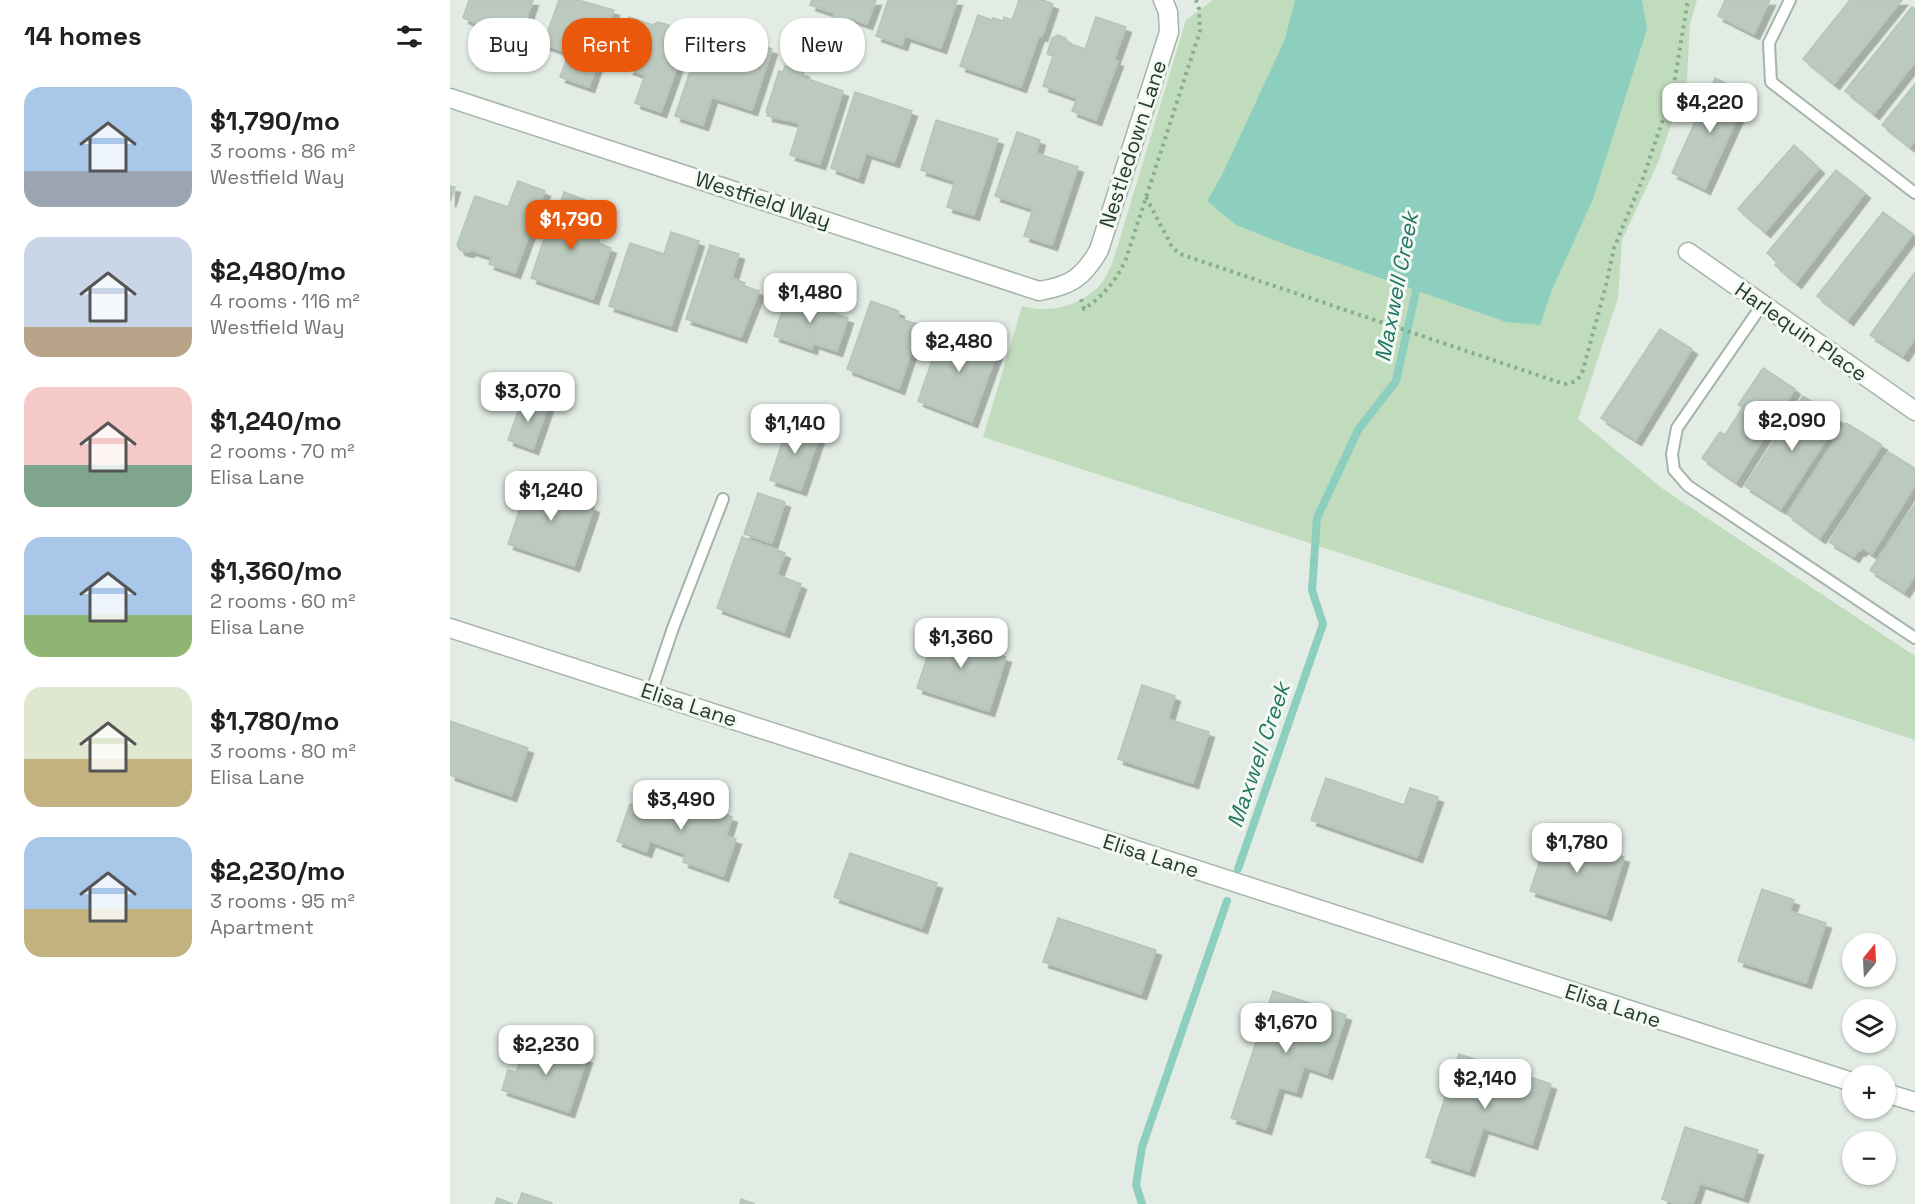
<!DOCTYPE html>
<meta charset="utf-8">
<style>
:root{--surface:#fff;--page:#f2f2f2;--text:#202124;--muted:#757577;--accent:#ea580c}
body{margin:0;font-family:"Space Grotesk",sans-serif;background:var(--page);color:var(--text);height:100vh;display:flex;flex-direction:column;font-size:22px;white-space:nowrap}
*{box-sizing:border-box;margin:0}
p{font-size:20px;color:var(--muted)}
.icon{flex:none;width:33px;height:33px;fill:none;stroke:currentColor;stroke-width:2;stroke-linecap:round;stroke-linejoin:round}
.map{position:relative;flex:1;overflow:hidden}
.side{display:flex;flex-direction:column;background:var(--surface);width:450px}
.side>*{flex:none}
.banner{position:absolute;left:18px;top:18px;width:570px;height:54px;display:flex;gap:12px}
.needle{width:39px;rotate:18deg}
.buttons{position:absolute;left:1392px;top:933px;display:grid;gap:12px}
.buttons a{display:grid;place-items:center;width:54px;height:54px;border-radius:50%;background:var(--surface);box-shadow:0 2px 4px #0004;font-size:30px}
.price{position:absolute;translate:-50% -51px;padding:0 14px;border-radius:12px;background:#fff;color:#222;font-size:20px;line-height:39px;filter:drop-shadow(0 2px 3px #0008)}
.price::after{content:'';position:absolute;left:50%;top:36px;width:18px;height:14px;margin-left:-9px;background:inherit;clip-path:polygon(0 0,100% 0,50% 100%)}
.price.active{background:var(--accent);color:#fff}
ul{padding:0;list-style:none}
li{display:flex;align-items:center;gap:18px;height:150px;padding:0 24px}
li span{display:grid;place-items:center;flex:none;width:168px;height:120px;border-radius:18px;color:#555}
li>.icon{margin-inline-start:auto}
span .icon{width:72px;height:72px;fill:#fffc;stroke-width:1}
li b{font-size:26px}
h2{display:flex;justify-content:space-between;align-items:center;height:72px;padding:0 24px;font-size:26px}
.pill{padding:0 21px;border-radius:24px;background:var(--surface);box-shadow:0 2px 4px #0004;font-size:21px;line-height:54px}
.pill.active{background:var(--accent);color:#fff}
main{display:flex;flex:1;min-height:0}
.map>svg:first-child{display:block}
.green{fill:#c1dcbc}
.water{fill:#8dcfbe}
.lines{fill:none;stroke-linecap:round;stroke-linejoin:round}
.stream{stroke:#8dcfbe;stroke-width:8}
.building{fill:#bbc9be;stroke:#b5c5b8;stroke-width:1.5;filter:url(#shadow)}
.service-casing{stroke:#a5b4a9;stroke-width:14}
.minor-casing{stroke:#a5b4a9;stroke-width:21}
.path{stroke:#84ae90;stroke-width:4;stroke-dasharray:3 4.5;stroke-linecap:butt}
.service{stroke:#fff;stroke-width:10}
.minor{stroke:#fff;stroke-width:18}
.labels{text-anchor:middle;stroke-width:6;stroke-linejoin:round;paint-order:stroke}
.street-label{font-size:21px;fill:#233c2b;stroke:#f3f8f3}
.water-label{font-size:22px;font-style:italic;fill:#1f7661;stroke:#f3f8f3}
</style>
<main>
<section class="side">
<h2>14 homes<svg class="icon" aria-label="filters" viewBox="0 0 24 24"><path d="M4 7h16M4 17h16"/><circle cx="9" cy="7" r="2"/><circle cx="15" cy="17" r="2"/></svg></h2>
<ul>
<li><span style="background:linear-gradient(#a9c7e8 70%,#9aa5b1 0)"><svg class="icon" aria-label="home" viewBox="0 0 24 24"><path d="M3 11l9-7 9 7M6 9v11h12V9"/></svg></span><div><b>$1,790/mo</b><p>3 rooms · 86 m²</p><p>Westfield Way</p></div></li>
<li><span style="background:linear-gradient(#c9d6e8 75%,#b9a48a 0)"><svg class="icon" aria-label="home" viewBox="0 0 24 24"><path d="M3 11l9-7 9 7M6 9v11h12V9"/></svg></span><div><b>$2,480/mo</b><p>4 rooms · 116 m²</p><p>Westfield Way</p></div></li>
<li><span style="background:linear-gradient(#f6c9c9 65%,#7fa58c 0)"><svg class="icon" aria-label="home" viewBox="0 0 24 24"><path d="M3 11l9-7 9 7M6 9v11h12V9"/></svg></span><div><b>$1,240/mo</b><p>2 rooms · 70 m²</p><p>Elisa Lane</p></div></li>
<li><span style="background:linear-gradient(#a9c7e8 65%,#8fb573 0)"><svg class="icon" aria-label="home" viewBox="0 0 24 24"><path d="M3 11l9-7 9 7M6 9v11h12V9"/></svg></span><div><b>$1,360/mo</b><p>2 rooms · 60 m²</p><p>Elisa Lane</p></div></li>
<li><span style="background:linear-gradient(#dfe7d0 60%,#c2b280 0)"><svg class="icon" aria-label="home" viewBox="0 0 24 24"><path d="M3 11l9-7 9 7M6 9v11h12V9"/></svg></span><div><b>$1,780/mo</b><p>3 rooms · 80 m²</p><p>Elisa Lane</p></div></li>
<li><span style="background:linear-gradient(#a9c7e8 60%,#c2b280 0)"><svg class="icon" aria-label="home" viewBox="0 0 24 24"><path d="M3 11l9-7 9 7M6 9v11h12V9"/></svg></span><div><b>$2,230/mo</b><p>3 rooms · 95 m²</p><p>Apartment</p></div></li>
</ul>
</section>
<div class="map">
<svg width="1465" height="1204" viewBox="0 0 1465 1204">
<defs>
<filter id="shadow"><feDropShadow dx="5.5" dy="5.5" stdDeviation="0" flood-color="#0004"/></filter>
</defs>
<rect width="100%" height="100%" fill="#e2ece4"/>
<path class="green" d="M763,0H1247L1240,24L1237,79L1208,163L1172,240L1168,298L1128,419L1213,489L1465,656V740L533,437L572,306C601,315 639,304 655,278C658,272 661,266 663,261L736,20Z"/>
<path class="water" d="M845,0H1192L1197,29L1143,199L1101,292L1090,325L1056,322L842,247L786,225L757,201L772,175L835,39Z"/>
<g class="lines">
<g class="stream">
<path d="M788,869L873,624L862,590L867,518L908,430L946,381L968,282"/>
<path d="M692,1204L686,1185L692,1147L777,901"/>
</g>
</g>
<g class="building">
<path d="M19,0H83L61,64L32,54L41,28L13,18Z"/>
<path d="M109,0H128L164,10L157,30L159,31L139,87L110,77L119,53L93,44Z"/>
<path d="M362,0H426L417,24L400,18L395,21L385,18L384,13L360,5Z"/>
<path d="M438,0H507L491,48L455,36L452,45L426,36Z"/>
<path d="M569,0H593L603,4L592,36L589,35L571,87L510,66L528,15L542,20L543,18L553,21L554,17L562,20Z"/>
<path d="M1275,0H1320L1304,34L1268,16Z"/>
<path d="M1400,0H1452L1384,84L1353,59Z"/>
<path d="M1462,7L1465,9V62L1424,114L1395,91Z"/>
<path d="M179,17L203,25L208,22L219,25L220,31L238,36L211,112L185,103L195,75L178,69L180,65L164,59Z"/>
<path d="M646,17L676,27L664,60L668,61L646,120L622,111L627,98L593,86L603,56L597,54L602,38L608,35L616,38L618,43L635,49Z"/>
<path d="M292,39L322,49L302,110L262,97L253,125L225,116L250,42L270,49L269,54L285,59Z"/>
<path d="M335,66L354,72L352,77L393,91L370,164L340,155L350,123L317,116L318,113L316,112L329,71L333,72Z"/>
<path d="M1265,78L1298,94L1255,189L1222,173Z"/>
<path d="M1465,84V140L1460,147L1432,125Z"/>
<path d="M405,92L462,111L444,162L416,153L408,178L381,168Z"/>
<path d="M486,120L548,139L524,215L497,207L505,181L471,170Z"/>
<path d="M567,132L590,140L586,153L628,167L602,245L574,236L583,209L545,196Z"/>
<path d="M1344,145L1369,168L1315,232L1288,209Z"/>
<path d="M1386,170L1415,193L1346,283L1325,265L1327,262L1317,253Z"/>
<path d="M68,181L95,191L65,273L39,264L42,257L21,250L18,252L10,250L7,245L25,196L58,207Z"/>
<path d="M0,186L5,187L0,202Z"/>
<path d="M114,192L143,203L133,231L139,233L138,236L149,240L148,243L161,248L143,299L81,278L99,224L103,225Z"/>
<path d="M1433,212L1463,234L1398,320L1367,296Z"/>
<path d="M221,232L249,241L221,326L159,306L180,243L214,254Z"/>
<path d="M260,245L289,254L282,278L295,283L294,286L309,291L291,337L236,319Z"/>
<path d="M1465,272V338L1453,356L1420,335Z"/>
<path d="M339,290L352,294L351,298L375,308V310L398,318L387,351L363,343L362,349L324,336Z"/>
<path d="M421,301L449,311L448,318L470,325L449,389L397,369Z"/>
<path d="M494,325L550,344L522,422L468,401Z"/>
<path d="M1210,329L1242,349L1186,440L1151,418Z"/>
<path d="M1313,368L1345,389L1286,482L1252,458L1270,432L1275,435L1293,407L1288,405Z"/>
<path d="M1353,396L1389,419L1331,509L1295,486Z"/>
<path d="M73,397L98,406L83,449L58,440Z"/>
<path d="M339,421L371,431L351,490L320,480Z"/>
<path d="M1396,423L1432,445L1370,538L1337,514Z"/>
<path d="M1438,452L1465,468V485L1422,554L1413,548L1410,551L1408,550L1404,557L1379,542Z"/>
<path d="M82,473L115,484L111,495L144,507L124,566L58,544Z"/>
<path d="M308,493L335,502L322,543L294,534Z"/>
<path d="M1465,504V575L1454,592L1420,570Z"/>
<path d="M292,537L335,553L327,575L351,584L334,632L267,608Z"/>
<path d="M489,621L521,631L517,645L556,657L539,711L467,688Z"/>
<path d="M692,685L725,696L718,719L759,732L743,783L668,759Z"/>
<path d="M0,721L78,748L61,796L0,775Z"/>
<path d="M876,778L954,805L960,788L988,797L967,857L861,820Z"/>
<path d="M204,789L282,817L276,836L286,839L273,876L233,862L235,854L200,841L196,852L167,841L180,804L197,810Z"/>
<path d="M1099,833L1174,857L1156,915L1080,891Z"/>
<path d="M400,853L487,883L472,928L384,897Z"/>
<path d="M1312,889L1344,900L1340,911L1376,923L1356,983L1288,961Z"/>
<path d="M608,918L706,950L691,994L593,962Z"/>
<path d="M823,991L896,1015L877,1074L854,1066L846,1092L829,1087L816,1129L781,1118Z"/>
<path d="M77,1039L137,1058L119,1112L52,1090L58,1070L66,1072Z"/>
<path d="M1009,1054L1101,1084L1082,1144L1033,1128L1019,1171L976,1157Z"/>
<path d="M1235,1127L1308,1150L1293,1197L1250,1183L1243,1204H1226L1212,1199Z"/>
<path d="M72,1193L102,1203V1204H68Z"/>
<path d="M47,1198L63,1204H45Z"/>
<path d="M291,1199L305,1204H290Z"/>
</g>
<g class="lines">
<g class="service-casing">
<g id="service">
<path d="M1340,0L1319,43L1321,82L1465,193"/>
<path d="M1312,305L1227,428L1222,454L1224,470L1238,486L1465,638"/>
<path d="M201,693L223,628L273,499"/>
</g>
</g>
<g class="minor-casing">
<g id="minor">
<path d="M0,98L589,291C620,286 633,278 649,250L719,32L718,12L713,0"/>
<path d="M1238,252L1465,411"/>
<path d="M0,628L1402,1082"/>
<path d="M1436,1093L1465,1102"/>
</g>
</g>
<g class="path">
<path d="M696,197L722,247L730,254L1114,384C1124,384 1130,379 1133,370L1156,285L1164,248L1193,178L1223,90L1238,0"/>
<path d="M631,299L634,309C654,295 666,281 676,259L750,31L749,9L746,0"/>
</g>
<use href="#service" class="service"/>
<use href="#minor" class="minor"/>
</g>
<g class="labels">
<g class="street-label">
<text transform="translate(683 144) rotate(-72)" y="7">Nestledown Lane</text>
<text transform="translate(313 200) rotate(18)" y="7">Westfield Way</text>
<text transform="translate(1351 332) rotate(35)" y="7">Harlequin Place</text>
<text transform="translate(239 705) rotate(18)" y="7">Elisa Lane</text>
<text transform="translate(701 856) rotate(18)" y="7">Elisa Lane</text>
<text transform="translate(1163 1006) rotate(18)" y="7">Elisa Lane</text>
</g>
<g class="water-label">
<text transform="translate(946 287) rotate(-79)" y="8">Maxwell Creek</text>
<text transform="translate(808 755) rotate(-71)" y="8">Maxwell Creek</text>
</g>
</g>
</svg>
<div class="buttons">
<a><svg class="needle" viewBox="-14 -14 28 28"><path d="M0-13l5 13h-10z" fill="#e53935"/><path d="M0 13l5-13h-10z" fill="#757577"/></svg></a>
<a><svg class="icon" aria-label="layers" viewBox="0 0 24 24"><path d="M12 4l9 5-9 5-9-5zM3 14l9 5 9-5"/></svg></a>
<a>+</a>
<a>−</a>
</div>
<b class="price" style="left:1260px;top:134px">$4,220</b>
<b class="price active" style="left:121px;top:251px">$1,790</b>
<b class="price" style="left:360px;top:324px">$1,480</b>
<b class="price" style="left:509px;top:373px">$2,480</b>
<b class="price" style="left:78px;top:423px">$3,070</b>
<b class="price" style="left:1342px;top:452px">$2,090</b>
<b class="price" style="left:345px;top:455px">$1,140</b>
<b class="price" style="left:101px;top:522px">$1,240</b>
<b class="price" style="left:511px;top:669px">$1,360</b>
<b class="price" style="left:231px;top:831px">$3,490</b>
<b class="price" style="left:1127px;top:874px">$1,780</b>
<b class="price" style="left:836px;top:1054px">$1,670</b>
<b class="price" style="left:96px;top:1076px">$2,230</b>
<b class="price" style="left:1035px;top:1110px">$2,140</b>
<div class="banner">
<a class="pill">Buy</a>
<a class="pill active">Rent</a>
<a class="pill">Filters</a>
<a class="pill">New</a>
</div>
</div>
</main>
